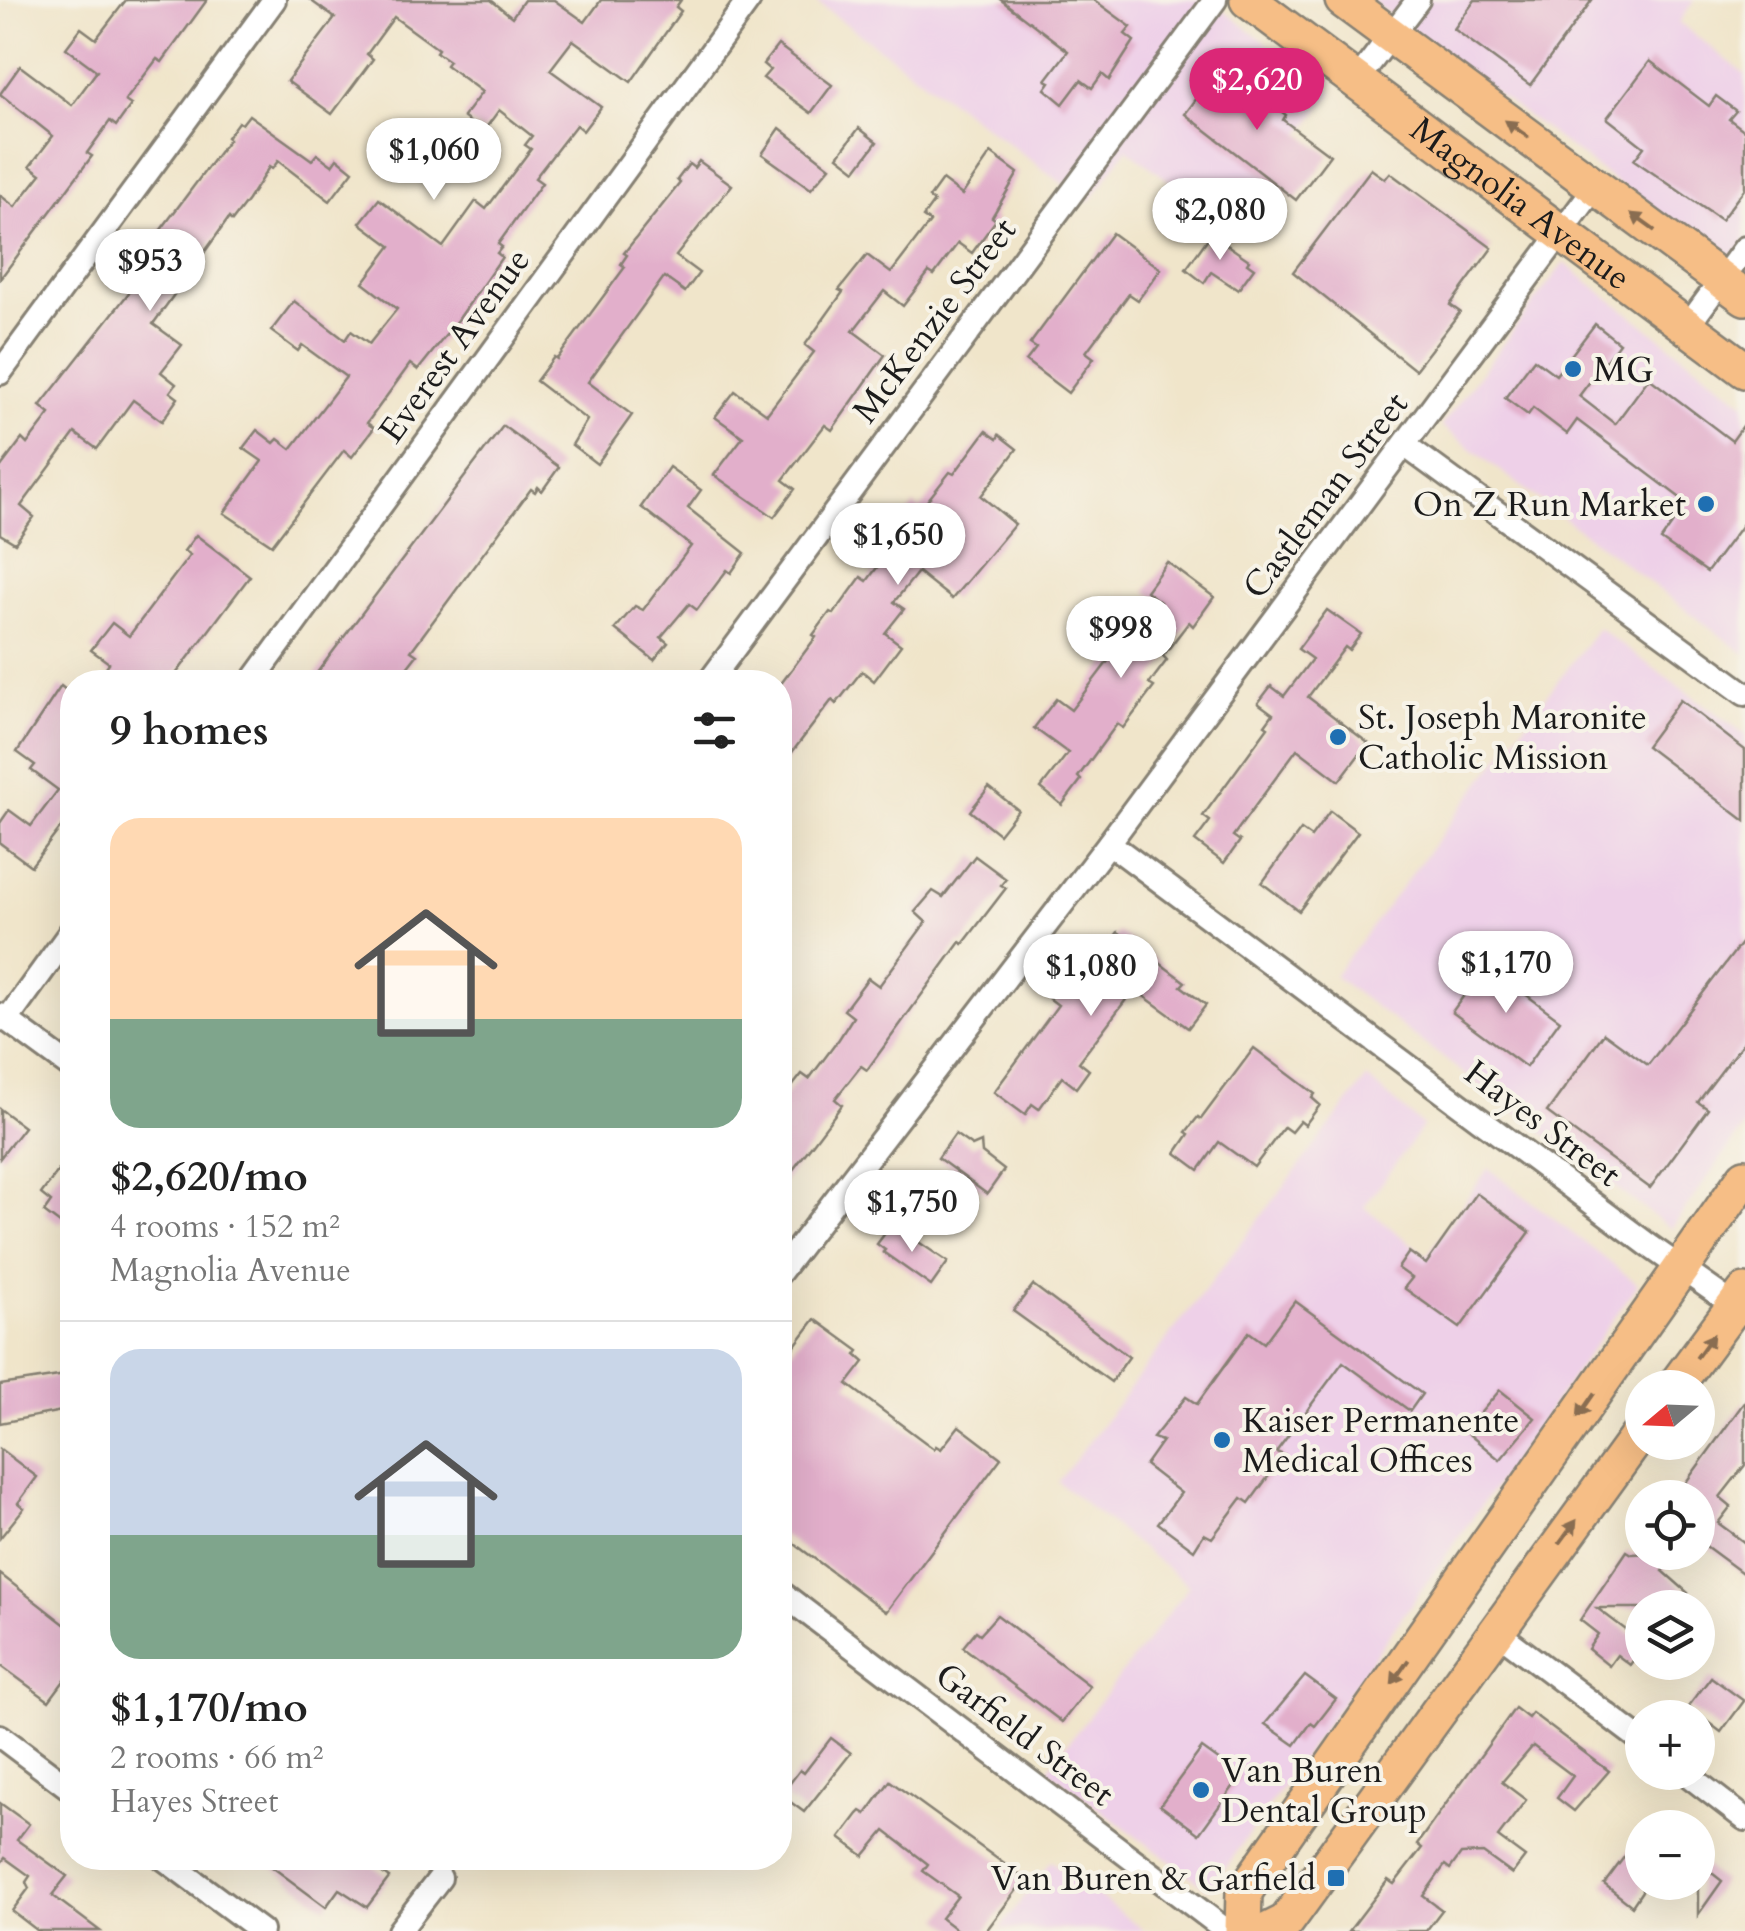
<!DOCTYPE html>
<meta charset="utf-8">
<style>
:root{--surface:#fff;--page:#f2f2f2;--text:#222;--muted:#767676;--line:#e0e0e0;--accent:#db2777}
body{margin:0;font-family:Cardo,serif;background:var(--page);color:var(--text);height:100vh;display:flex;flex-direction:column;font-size:38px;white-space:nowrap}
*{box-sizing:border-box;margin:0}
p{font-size:32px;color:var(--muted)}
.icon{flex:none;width:55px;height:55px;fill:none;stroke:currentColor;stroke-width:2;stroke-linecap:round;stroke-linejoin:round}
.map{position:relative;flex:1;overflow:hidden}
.sheet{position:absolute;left:60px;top:670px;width:732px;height:1200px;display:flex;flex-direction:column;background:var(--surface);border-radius:40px;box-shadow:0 10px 40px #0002}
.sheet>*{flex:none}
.needle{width:65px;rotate:251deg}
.fabs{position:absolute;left:1625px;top:1370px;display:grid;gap:20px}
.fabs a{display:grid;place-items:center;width:90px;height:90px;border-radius:50%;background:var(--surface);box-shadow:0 10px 40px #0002;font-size:50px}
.price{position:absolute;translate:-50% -85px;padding:0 22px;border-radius:35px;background:#fff;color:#222;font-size:32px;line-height:65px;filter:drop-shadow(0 2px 5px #0008)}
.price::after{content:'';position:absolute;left:50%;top:60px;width:30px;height:22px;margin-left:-15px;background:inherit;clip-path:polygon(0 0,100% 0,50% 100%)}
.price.selected{background:var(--accent);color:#fff}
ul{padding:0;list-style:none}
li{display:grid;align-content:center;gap:20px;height:530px;padding:0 50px}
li+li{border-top:2px solid var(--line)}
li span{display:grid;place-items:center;height:310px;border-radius:30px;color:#555}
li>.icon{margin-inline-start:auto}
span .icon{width:180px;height:180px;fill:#fffc;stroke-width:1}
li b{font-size:42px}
h2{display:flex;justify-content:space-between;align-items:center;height:120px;padding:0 50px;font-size:42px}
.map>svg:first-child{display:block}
.built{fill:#eed0e8}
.building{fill:#e2afcb}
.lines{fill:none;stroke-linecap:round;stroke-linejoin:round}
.minor-casing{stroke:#868073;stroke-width:28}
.primary-casing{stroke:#868073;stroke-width:40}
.minor{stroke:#fff;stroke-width:22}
.primary{stroke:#f6be86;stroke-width:35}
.oneway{fill:#896d51}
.poi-dot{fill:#1f6fb2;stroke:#f7f3e8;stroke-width:4}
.labels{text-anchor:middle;stroke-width:8;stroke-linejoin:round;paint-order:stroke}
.street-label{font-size:35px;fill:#1c1c1c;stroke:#f7f3e8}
.poi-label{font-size:35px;fill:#1c1c1c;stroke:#f7f3e8;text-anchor:start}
</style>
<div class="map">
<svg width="1745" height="1931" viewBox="0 0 1745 1931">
<rect width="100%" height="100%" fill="#f7f3e8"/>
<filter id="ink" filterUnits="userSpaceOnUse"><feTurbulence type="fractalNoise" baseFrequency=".01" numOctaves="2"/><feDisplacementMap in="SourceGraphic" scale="20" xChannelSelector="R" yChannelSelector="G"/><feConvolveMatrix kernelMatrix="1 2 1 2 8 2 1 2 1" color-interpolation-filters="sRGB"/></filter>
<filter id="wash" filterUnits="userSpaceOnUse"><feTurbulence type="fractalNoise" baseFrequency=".0048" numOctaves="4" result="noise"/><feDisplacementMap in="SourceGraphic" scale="40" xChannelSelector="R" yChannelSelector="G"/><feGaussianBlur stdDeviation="2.25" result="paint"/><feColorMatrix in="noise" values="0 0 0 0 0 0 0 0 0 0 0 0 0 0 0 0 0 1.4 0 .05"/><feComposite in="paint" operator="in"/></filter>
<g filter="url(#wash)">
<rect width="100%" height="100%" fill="#f0e5ca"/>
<g class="built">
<path d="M814,0H1209L1333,92L1230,227L1127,149L1089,203Z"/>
<path d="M1371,0H1694L1679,23L1745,74V278Z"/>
<path d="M1564,263L1745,403V654L1441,426Z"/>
<path d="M1598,628L1745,734V1126L1671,1229L1334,976Z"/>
<path d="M1367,1078L1423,1126L1364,1207L1427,1256L1488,1168L1638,1284L1209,1890L1047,1770L1189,1586L1058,1482Z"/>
<path d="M1051,1861L1145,1931L1000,1929Z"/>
</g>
<g id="blocks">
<g class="building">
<path d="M126,0H207L162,62L157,59L125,101L131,105L116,126L110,121L87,153L92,156L0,279V195L15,207L41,174L30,166L53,136L0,94L20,66L72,105L97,71L66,48L81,28L96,39Z"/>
<path d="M310,0H491L512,17L524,0H554L585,22L601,0H681L676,7L681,11L631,82L573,40L550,70L601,107L583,131L576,125L535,178L542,183L498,244L502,247L497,253L502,257L458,320L418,370L410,364L367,423L374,428L352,457L344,450L272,545L224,513L262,461L243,448L257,430L274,443L278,439L291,449L346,377L302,345L298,351L271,331L294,301L345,340L351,331L369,344L397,309L363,283L391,246L360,223L379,199L443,247L476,201L486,209L531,149L525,145L532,136L499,110L483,132L463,117L482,92L446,65L449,61L436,52L438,49L394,17L367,54L373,59L332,114L287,81L335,18Z"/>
<path d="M1001,0H1094L1131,27L1125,34L1134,41L1109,80L1102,74L1092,88L1081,80L1063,104L1045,89L1050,82L1046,80L1068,51Z"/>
<path d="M1475,0H1592L1530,85L1454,29Z"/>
<path d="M778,45L832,85L811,113L763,78L770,70L763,64Z"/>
<path d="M1650,61L1709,106L1716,96L1736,111L1729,119L1745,131V188L1721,220L1634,160L1644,147L1607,118Z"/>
<path d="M1227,71L1286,115L1283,120L1330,155L1296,200L1185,114L1215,74L1222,78Z"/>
<path d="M249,115L312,160L317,154L332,165L337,158L353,171L330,201L278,161L272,169L269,167L248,200L232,221L229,218L153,324L182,345L161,372L176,384L170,392L178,398L162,421L133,400L97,449L75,433L21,506L34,517L15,543L0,534V468L22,439L27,444L50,414L40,406L131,290L121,283L229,139L227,137L238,122L242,124Z"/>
<path d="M780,128L830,167L811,189L762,154Z"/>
<path d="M859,128L877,142L856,170L838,156Z"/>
<path d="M991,153L1018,173L992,217L996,220L972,253L958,243L934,275L929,272L903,306L884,291L853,331L885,355L832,430L825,425L783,480L795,489L774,517L714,475L743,437L715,417L735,391L767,414L814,352L805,345L843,292L839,290L867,255L891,273L930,222L923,217L934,202L929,198L942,180L962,195Z"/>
<path d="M699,161L732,185L676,256L699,273L685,292L664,277L588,382L632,415L597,464L572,445L587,420L536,381L554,357L557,359L625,267L621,264L627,255L624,253L680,183L677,180L689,164L694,168Z"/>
<path d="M1371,169L1385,179L1390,173L1492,248L1450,305L1460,312L1415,370L1293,272Z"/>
<path d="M1112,233L1161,269L1138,300L1129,294L1086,352L1094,358L1068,393L1026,361L1036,348L1030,344Z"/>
<path d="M1211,234L1249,260L1247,263L1254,268L1238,290L1211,272L1204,283L1186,269Z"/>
<path d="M1595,324L1619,343L1579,396L1615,424L1649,378L1732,441L1745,423V521L1707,572L1661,540L1687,503L1577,420L1567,434L1533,408L1528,415L1505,398L1534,359L1556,375Z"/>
<path d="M503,426L559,467L542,491L538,487L535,492L531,489L411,651L417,655L396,682H310Z"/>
<path d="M986,431L997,439L999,435L1017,449L981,496L1015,524L952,599L918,572L894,602L904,609L885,633L901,645L874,681L862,671L836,704L832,700L780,768V685L816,637L813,635L830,612L834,614L861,577L867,581L896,542L889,536L914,505L920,510L950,472L954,474Z"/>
<path d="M669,467L701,490L688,508L745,553L731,573L727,570L697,610L689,604L661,637L668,643L654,660L615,629L635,606L643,610L691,546L641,507Z"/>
<path d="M196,535L250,576L170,682H120L104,670L109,663L91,650L112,623L129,636L190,555L184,551Z"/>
<path d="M1167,562L1214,597L1193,626L1189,622L1163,656L1167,660L1149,684L1154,687L1123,728L1117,724L1078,777L1081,780L1062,805L1041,788L1068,753L1034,728L1056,699L1071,710L1112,656L1117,660L1160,602L1146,591Z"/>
<path d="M1327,610L1361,634L1349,650L1345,647L1308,697L1368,743L1339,781L1297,749L1233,836L1240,841L1224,863L1195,841L1210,821L1203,816L1268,727L1265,725L1273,714L1258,703L1271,686L1284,696L1312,659L1298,649Z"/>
<path d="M61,686L72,695V813L31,866L0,843V823L9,810L31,826L58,790L31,770L35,765L17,752Z"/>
<path d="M1680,700L1745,750V821L1646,746Z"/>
<path d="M989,787L1018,810L999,834L970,811Z"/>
<path d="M1330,811L1358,832L1299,911L1262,883L1301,830L1311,837Z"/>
<path d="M975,856L1006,879L1001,885L1006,888L963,944L960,942L867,1070L861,1066L835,1099L842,1105L780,1187V1102L802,1074L809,1079L839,1039L853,1017L844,1010L868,978L879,986L926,922L915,912L933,891L943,897Z"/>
<path d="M1118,932L1185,982L1181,986L1206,1005L1188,1028L1134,989L1079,1062L1089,1070L1076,1088L1062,1077L1039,1109L1032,1104L1025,1115L994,1092L1058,1005L1050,999L1073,968L1085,977Z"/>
<path d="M1745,938V1040L1698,1102L1708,1109L1650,1188L1547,1112L1604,1033L1648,1065Z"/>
<path d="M1486,965L1560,1020L1526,1067L1452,1012Z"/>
<path d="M1254,1048L1315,1094L1312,1098L1320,1105L1305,1125L1300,1121L1291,1132L1284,1127L1254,1167L1219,1142L1199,1170L1176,1153L1189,1134L1186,1132L1198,1117L1201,1119Z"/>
<path d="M0,1109L24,1127L0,1158Z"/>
<path d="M955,1134L972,1146L981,1142L982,1153L1004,1170L987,1194L938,1158Z"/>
<path d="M72,1152V1218L68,1214L60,1224L44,1212L51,1202L41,1194Z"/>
<path d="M1476,1193L1530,1232L1460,1328L1404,1288L1412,1278L1398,1268L1409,1252L1426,1264Z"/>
<path d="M892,1224L948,1262L931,1286L883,1252L885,1250L877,1244Z"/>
<path d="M1033,1285L1129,1357L1111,1382L1013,1311Z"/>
<path d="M1295,1301L1422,1394L1410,1411L1343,1362L1276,1452L1284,1455L1249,1503L1242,1498L1212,1538L1204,1534L1194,1550L1158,1523L1181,1493L1145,1465L1162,1441L1153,1438L1186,1397L1197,1404L1249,1332L1264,1343Z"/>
<path d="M815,1319L859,1351L856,1355L864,1362L847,1384L934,1449L936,1446L941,1449L959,1426L1001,1458L886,1612L780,1533V1365Z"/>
<path d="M72,1374V1409L0,1423V1385Z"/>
<path d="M1500,1390L1535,1418L1500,1460L1465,1431Z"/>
<path d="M1745,1401V1465L1720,1497L1731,1506L1718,1523L1745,1543V1575L1703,1544L1698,1551V1498L1681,1489Z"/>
<path d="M0,1449L37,1477L18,1503L24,1508L0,1538Z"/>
<path d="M1627,1551L1632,1554L1677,1552L1663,1571L1688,1593L1677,1608H1597L1642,1642V1665L1634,1659L1630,1665L1617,1655L1609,1666L1588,1649L1598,1634L1580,1620Z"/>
<path d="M0,1574L72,1630V1670L49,1701L0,1665Z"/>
<path d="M997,1615L1090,1686L1062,1722L963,1647L976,1631L980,1634Z"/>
<path d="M1305,1676L1336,1699L1315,1726L1311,1723L1295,1745L1265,1724Z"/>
<path d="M1711,1677L1744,1701L1721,1732L1688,1707Z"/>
<path d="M1515,1708L1528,1718L1532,1713L1609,1771L1574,1811L1557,1798L1573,1776L1533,1746L1502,1782L1526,1800L1498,1837L1525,1857L1512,1874L1483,1853L1461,1854L1450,1869L1445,1865L1423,1896L1442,1910L1426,1931H1349L1388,1880L1394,1884L1422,1848L1417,1844Z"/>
<path d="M831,1738L851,1753L804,1812L781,1795L800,1770L804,1773Z"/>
<path d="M1202,1748L1241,1776L1199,1834L1160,1805Z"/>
<path d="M890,1781L1025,1879L986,1931H958L941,1918L958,1896L923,1871L928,1864L885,1831L864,1856L840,1838L858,1814L861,1811L866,1814Z"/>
<path d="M0,1803L29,1824L17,1840L67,1876L52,1895L100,1931H38L12,1911L29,1888L26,1882L30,1876L5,1858L0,1864Z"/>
<path d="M1642,1833V1891L1632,1906L1604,1884Z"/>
<path d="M260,1858H362L389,1878L367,1907L339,1889L326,1907Z"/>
<path d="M1698,1862L1722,1881L1698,1915Z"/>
</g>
</g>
</g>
<g filter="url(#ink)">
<use href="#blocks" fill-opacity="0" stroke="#868073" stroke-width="2.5"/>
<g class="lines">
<g class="minor-casing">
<g id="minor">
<path d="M1357,80L1418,0"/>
<path d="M1687,327L1745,248"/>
<path d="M0,373L274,0"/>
<path d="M1406,446L1745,694"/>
<path d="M252,682L749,0"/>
<path d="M709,682L1215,0"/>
<path d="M1109,843L1651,1247L1745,1313"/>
<path d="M0,1015L72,1068"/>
<path d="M7,1020L72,930"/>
<path d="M780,1272L1109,843L1595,187"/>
<path d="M780,1592L1227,1931"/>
<path d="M1496,1631L1642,1741"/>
<path d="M0,1736L72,1790"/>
<path d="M1684,1772L1745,1819"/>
<path d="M163,1858L261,1931"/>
<path d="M399,1931L440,1878"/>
</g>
</g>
<g class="primary-casing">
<g id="primary">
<path id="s1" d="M1248,0L1745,370"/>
<path d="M1343,0L1745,297"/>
<path d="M1674,1388L1745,1292"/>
<path d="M1243,1931L1244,1892L1745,1177"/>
<path d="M1268,1931L1286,1922L1642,1431"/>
</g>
</g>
<use href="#minor" class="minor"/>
<use href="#primary" class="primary"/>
</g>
<defs><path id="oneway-solid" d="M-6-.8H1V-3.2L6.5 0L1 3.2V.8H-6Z" transform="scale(2.5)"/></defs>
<g class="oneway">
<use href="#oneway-solid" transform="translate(1517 129) rotate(-144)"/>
<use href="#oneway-solid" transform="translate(1643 222) rotate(-144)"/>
<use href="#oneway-solid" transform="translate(1705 1346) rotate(-54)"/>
<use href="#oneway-solid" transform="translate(1586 1405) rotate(125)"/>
<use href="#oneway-solid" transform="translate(1568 1532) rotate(-54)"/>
<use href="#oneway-solid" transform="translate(1400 1672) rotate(125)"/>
</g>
</g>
<g class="poi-dot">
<circle cx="1573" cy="369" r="10"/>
<circle cx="1706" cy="504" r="10"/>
<circle cx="1338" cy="737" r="10"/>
<circle cx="1222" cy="1440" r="10"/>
<circle cx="1201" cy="1790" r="10"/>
<rect x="1326" y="1868" width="20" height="20" rx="5"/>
</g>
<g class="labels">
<g class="street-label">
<text dy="12" stroke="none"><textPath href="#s1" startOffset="340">Magnolia Avenue</textPath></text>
<text transform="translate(934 320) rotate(-53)" y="12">McKenzie Street</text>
<text transform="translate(454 345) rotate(-54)" y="12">Everest Avenue</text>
<text transform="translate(1325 495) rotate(-53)" y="12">Castleman Street</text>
<text transform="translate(1543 1123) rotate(37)" y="12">Hayes Street</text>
<text transform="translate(1025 1734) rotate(37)" y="12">Garfield Street</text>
</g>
<g class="poi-label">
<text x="1593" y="381">MG</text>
<text x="1686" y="516" text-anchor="end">On Z Run Market</text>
<text x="1358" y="729">St. Joseph Maronite<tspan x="1358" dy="40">Catholic Mission</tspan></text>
<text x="1242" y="1432">Kaiser Permanente<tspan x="1242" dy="40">Medical Offices</tspan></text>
<text x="1221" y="1782">Van Buren<tspan x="1221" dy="40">Dental Group</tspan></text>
<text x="1316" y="1890" text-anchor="end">Van Buren &amp; Garfield</text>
</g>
</g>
</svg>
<div class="fabs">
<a><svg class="needle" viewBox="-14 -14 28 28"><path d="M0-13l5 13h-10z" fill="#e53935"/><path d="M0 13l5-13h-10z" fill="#767676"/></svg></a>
<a><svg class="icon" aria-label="locate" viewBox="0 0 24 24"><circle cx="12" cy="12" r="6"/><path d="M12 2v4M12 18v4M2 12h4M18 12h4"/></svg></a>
<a><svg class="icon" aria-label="layers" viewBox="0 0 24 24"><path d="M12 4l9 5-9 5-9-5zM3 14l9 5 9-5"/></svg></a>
<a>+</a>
<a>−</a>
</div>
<b class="price selected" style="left:1257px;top:133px">$2,620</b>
<b class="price" style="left:434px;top:203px">$1,060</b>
<b class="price" style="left:1220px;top:263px">$2,080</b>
<b class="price" style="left:150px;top:314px">$953</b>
<b class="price" style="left:898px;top:588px">$1,650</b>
<b class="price" style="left:1121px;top:681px">$998</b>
<b class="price" style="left:1506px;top:1016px">$1,170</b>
<b class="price" style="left:1091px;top:1019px">$1,080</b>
<b class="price" style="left:912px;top:1255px">$1,750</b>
<section class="sheet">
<h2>9 homes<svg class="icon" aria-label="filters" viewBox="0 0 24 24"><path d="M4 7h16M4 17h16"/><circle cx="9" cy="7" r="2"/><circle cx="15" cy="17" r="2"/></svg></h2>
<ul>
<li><span style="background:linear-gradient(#ffd9b3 65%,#7fa58c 0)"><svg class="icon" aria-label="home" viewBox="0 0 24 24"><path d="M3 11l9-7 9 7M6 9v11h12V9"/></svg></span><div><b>$2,620/mo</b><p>4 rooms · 152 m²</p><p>Magnolia Avenue</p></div></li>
<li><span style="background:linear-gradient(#c9d6e8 60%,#7fa58c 0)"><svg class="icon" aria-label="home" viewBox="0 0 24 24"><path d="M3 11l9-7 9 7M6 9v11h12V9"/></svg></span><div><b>$1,170/mo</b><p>2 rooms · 66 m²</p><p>Hayes Street</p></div></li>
</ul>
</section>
</div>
